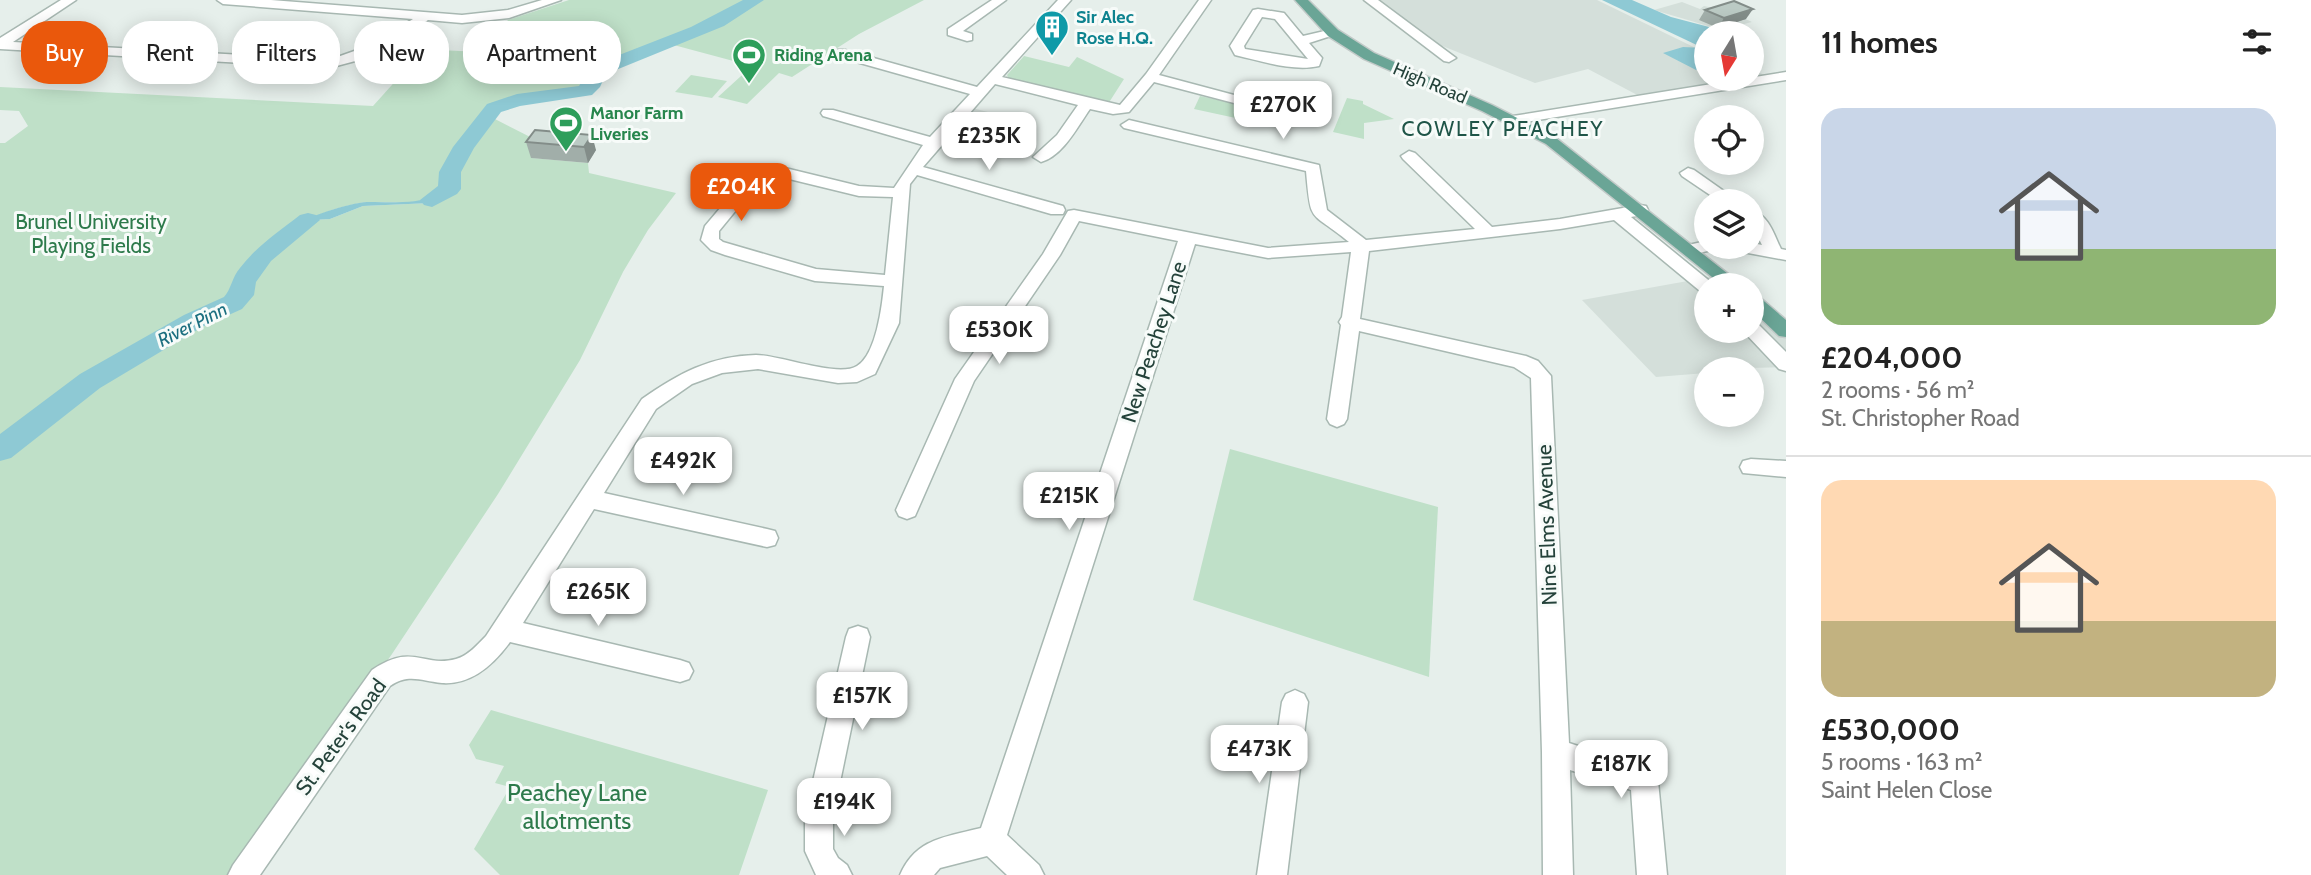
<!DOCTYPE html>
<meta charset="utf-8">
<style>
:root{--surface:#fff;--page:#f6f6f6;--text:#222;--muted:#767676;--line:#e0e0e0;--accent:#ea580c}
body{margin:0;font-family:Cabin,sans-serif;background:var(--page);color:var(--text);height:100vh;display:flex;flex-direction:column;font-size:26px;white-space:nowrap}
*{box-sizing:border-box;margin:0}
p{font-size:23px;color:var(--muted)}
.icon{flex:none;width:38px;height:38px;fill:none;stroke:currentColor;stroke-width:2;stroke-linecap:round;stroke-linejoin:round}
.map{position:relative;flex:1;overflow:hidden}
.side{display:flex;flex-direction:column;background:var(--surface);width:525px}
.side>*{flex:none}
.banner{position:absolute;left:21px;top:21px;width:665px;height:63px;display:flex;gap:14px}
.needle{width:46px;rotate:191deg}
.fabs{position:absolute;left:1694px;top:21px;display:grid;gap:14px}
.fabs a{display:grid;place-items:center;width:70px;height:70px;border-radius:50%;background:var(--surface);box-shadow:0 4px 18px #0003;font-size:35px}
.price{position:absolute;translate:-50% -60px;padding:0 16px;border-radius:14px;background:#fff;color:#222;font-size:23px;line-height:46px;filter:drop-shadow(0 2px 4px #0008)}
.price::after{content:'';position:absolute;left:50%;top:42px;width:21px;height:16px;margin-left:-10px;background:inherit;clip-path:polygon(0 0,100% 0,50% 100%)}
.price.active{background:var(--accent);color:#fff}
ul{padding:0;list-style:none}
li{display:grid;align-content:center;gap:14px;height:371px;padding:0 35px}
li+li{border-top:2px solid var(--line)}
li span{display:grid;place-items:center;height:217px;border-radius:21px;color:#555}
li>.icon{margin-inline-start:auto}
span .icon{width:126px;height:126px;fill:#fffc;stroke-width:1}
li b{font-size:30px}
h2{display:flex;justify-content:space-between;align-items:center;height:84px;padding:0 35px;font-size:30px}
.pill{padding:0 24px;border-radius:28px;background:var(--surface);box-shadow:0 4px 18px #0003;font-size:24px;line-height:63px}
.pill.active{background:var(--accent);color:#fff}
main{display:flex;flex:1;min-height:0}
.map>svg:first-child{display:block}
.built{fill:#d4dfda}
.green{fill:#bfe0c8;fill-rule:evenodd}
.water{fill:#8ec9d4}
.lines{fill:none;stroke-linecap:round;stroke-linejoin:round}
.river{fill:#8ec9d4;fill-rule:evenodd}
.minor-casing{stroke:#a8b8b2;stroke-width:3}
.major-casing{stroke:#c2cac8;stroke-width:3}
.minor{fill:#fff;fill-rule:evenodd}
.major{fill:#6aa596;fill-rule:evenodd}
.wall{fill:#a1aea9}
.shaded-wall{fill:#838d89}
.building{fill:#bbcac4;stroke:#838d89;stroke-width:2}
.labels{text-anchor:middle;stroke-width:6;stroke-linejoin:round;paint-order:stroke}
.far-culture-label{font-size:18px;font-weight:bold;fill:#0d838f;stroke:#f7fbf9;text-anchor:start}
.far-leisure-label{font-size:18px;font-weight:bold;fill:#27864d;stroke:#f7fbf9;text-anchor:start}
.far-street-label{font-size:18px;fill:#24423a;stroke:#f7fbf9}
.far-water-label{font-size:19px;font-style:italic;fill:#1c6f80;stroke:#f7fbf9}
.far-quarter-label{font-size:21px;letter-spacing:2px;fill:#1f5548;stroke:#f7fbf9}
.park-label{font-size:21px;fill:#2d7a4b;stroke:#f7fbf9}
.street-label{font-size:21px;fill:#24423a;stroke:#f7fbf9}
.near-park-label{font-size:24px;fill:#2d7a4b;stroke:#f7fbf9}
</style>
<main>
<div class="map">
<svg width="1786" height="875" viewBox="0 0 1786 875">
<rect width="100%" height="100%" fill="#e6efeb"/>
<g class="built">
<path d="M1375,0H1597L1706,53V79H1752V70L1770,77L1643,98L1588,69L1535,83L1430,41Z"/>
<path d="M1682,2L1700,9L1704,6L1728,11L1752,22L1740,25L1743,28L1725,31L1654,10Z"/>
<path d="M972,108L1016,119L990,150L944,138Z"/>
<path d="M1721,275L1733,285H1706V331H1752V301L1786,331V367L1706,369V373L1656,377L1582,300Z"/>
</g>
<g class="green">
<path d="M569,0H924L859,34L792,77L779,73L747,104L718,97L752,66L670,44L636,53L601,70L595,86L586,92L507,104L496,110L491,117L544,144L532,158L588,163L589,173L676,193L648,230L623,272L580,360L498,494L392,654L236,875H0V143H5L28,126L19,111L0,110V87L373,106L400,76H416L439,50L481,52L508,20ZM453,175L452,190L443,198L431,203L363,206L330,219L313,220L278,243C291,221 343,204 368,202C392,201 421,207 442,192C447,188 450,180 453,175Z"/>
<path d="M1024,56L1069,67L1077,57L1124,79L1108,104L1009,79L1007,75Z"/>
<path d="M691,75L727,81L712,98L675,92Z"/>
<path d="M1200,96L1259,109L1254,122L1194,109Z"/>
<path d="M1347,98L1363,101V104L1394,119L1364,123V139L1333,132Z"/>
<path d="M1230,449L1438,507L1429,677L1193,600Z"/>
<path d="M491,710L768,790L739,875H500L474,849L510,787L495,783L504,766L476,759L469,745Z"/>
</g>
<g class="water">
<path d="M1602,0H1632L1671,17L1732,33H1706V67L1696,70L1663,53L1683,47L1703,48Z"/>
<path d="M453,168L452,190L443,198L431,203L363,206L330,219L313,220L276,245C281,239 284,232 290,228C305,217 349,203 367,202C394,201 424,207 446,188L444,175Z"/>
</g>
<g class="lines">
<g class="river">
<path d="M743,0H764L724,26L606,74L600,87L592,95L520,106L501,112L474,148L461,172V189L457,194L432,207L424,205L420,200L438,186L439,172L453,147L487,104L517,94L579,86L591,66L691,27Z"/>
<path d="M308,213L316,215L320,220L271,261L256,282L254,295L242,309L202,327L100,388L11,458L0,461V434L80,374L184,315L224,297C231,290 232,277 240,268C257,246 278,232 300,215Z"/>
</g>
<g class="minor-casing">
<g id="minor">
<path d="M61,0H76L13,42L329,60L374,44L413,19L223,4L217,0H271L462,15L508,10L542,0H561L509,18L462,23L428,20L384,49L359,60L329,68L0,49V38Z"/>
<path d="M992,0H1006L963,31L972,34V40L967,41L948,35V29Z"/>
<path d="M1058,0H1071L1002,77L1120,105L1146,74L1199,0H1211L1159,75L1234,95L1251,93L1258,97L1256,100L1234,103L1154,82L1129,112L1113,114L1090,109C1078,126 1063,156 1041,162L1033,157L1057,135L1078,105L995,84L923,167L1063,206L1065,210L1063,214H1051L917,175L910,184L899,323L875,374L857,382L838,383L758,369L722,373L692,384L656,409L604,493L767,529L775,531L778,538L775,545L767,547L594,509L523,623L680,660L689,663L693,671L689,679L680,682L510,642C494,664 472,685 442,683C421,681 409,673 390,686L260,875H228L233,865L372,670C414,642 422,668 456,659C468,656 478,644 486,636L642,399C678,374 710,356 756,355C780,355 838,378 857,366C876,355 882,306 884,286L815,281L725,255L711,250L701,240L705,226L748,175L760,169L781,167L859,186L894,188L923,145L823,116L821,113L823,110H833L930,137L970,94L835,56V50H845L977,87ZM769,177H781L859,196L893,197L885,275L816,269L723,242L719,239V231L760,181Z"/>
<path d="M1364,0H1378L1456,58L1449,62L1444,61Z"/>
<path d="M1258,9L1284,13L1303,36L1333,29L1340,33L1309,43L1322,58L1319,66C1293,72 1261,61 1235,55L1230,46L1253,10ZM1262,17L1275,19L1308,59L1245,49L1244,46Z"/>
<path d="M1786,72V80L1513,124L1506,120L1513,116Z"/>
<path d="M1129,120L1319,165L1327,210L1366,240L1475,229L1403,159L1401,156L1409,151L1415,153L1492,227L1560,219L1640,205L1646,206L1648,210L1646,214L1631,217L1712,283L1714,285H1706V293L1700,291L1614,220L1560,229L1369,251L1360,319L1526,356L1538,361L1551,376L1569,743L1654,771L1658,781L1667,875H1637L1631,790L1570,770L1573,875H1543L1542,752L1531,378L1514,367L1359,331L1347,419L1344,424L1337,427L1330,424L1327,419L1341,325L1339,322L1342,317L1351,252L1268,258L1195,244L1007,835L1039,865L1044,875H1007L987,856L940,868L934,875H900C916,838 946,837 981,828L1178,241L1079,221L1060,255L974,381L915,516L907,519L899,516L896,510L955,379L1043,254L1068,211L1074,210L1268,248L1349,242C1309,209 1311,226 1306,171L1124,128L1121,125Z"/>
<path d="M1688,168L1694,170L1738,201H1719L1682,176L1680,173Z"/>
<path d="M1752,211C1769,215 1774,235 1781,249L1786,250V260L1737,251L1734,247H1752V243L1762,245L1752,225Z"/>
<path d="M1706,241V247H1714L1712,250L1690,255L1681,250L1684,246Z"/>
<path d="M1752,323L1759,325L1786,352V371L1779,369L1745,333L1744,331H1752Z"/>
<path d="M1751,459L1786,461V477L1743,473L1740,467L1743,461Z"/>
<path d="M858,626L867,629L870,637L833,816V849L838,858L847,865L852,875H816L805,851V816L846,637L849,629Z"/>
<path d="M1295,690L1304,694L1308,702L1287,875H1257L1282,702L1286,694Z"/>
</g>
</g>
<g class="major-casing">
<g id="major">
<path d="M1295,0H1308L1338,30L1374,53L1492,105L1556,138L1742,285H1722L1546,144L1482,111L1364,59L1328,36Z"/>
<path d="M1752,294L1758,296L1786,320V337L1779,336L1752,310Z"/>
</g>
</g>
<use href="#minor" class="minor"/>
<use href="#major" class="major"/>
</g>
<g class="wall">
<path d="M1705,10L1746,19L1718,28L1699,20Z"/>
<path d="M535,130L596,150L588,163L531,158L526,142Z"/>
</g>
<g class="shaded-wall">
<path d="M1753,9L1746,19L1718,28L1724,18Z"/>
<path d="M1757,65L1752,73V66Z"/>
<path d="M592,135L596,150L588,163L584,147Z"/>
</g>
<g class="building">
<path d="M1734,1L1753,9L1724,18L1705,10Z"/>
<path d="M535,130L592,135L584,147L526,142Z"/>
</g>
<defs>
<g id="building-pin" transform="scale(1.75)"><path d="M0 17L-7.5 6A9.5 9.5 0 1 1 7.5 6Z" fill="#0f9aa8" stroke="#f7fbf9"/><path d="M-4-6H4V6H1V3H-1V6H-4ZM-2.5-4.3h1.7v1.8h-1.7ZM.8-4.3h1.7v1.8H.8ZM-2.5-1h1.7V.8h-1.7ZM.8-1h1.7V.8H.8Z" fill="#fff"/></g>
<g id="stadium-pin" transform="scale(1.75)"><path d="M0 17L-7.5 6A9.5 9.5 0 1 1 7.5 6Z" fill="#2e9e5b" stroke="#f7fbf9"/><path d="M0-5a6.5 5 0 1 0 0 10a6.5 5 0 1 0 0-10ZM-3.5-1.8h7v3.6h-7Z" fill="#fff"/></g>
</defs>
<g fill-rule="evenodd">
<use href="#building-pin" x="1052" y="27"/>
<use href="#stadium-pin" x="749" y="55"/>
<use href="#stadium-pin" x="566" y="123"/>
</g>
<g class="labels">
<g class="far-culture-label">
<text x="1076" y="23">Sir Alec<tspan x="1076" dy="21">Rose H.Q.</tspan></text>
</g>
<g class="far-leisure-label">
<text x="774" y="61">Riding Arena</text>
<text x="590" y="119">Manor Farm<tspan x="590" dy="21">Liveries</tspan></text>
</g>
<g class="far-street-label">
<text transform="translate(1430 83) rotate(23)" y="6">High Road</text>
</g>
<g class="far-water-label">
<text transform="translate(192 324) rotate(-27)" y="7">River Pinn</text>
</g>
<g class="far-quarter-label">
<text x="1503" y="136">COWLEY PEACHEY</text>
</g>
<g class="park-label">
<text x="91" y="229">Brunel University<tspan x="91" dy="24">Playing Fields</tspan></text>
</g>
<g class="street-label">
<text transform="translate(1154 342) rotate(-72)" y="7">New Peachey Lane</text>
<text transform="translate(1547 525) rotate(-92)" y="7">Nine Elms Avenue</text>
<text transform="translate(341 737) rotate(-54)" y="7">St. Peter's Road</text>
</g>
<g class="near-park-label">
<text x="577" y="801">Peachey Lane<tspan x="577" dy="28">allotments</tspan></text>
</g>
</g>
</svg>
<div class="fabs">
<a><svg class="needle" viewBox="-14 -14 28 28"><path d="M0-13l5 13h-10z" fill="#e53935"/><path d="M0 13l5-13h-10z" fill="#767676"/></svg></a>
<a><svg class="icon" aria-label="locate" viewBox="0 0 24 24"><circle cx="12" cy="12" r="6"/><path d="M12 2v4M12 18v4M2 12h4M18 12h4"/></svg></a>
<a><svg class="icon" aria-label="layers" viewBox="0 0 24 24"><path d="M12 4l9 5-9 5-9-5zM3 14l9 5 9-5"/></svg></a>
<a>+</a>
<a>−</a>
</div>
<b class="price" style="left:1283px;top:141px">£270K</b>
<b class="price" style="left:989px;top:172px">£235K</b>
<b class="price active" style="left:741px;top:223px">£204K</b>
<b class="price" style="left:999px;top:366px">£530K</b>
<b class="price" style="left:683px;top:497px">£492K</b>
<b class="price" style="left:1069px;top:532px">£215K</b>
<b class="price" style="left:598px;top:628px">£265K</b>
<b class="price" style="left:862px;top:732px">£157K</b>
<b class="price" style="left:1259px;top:785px">£473K</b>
<b class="price" style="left:1621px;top:800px">£187K</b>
<b class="price" style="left:844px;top:838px">£194K</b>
<div class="banner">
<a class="pill active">Buy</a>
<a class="pill">Rent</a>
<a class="pill">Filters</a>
<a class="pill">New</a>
<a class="pill">Apartment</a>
</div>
</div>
<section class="side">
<h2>11 homes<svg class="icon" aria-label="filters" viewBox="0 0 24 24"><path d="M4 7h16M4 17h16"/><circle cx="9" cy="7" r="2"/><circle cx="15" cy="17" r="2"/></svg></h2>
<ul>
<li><span style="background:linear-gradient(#c9d6e8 65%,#8fb573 0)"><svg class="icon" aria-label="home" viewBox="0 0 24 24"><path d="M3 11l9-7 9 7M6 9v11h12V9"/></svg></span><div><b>£204,000</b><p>2 rooms · 56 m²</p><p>St. Christopher Road</p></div></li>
<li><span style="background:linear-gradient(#ffd9b3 65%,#c2b280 0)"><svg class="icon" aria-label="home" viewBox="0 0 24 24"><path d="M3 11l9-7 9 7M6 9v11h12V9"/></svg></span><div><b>£530,000</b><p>5 rooms · 163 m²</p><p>Saint Helen Close</p></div></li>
</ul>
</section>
</main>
